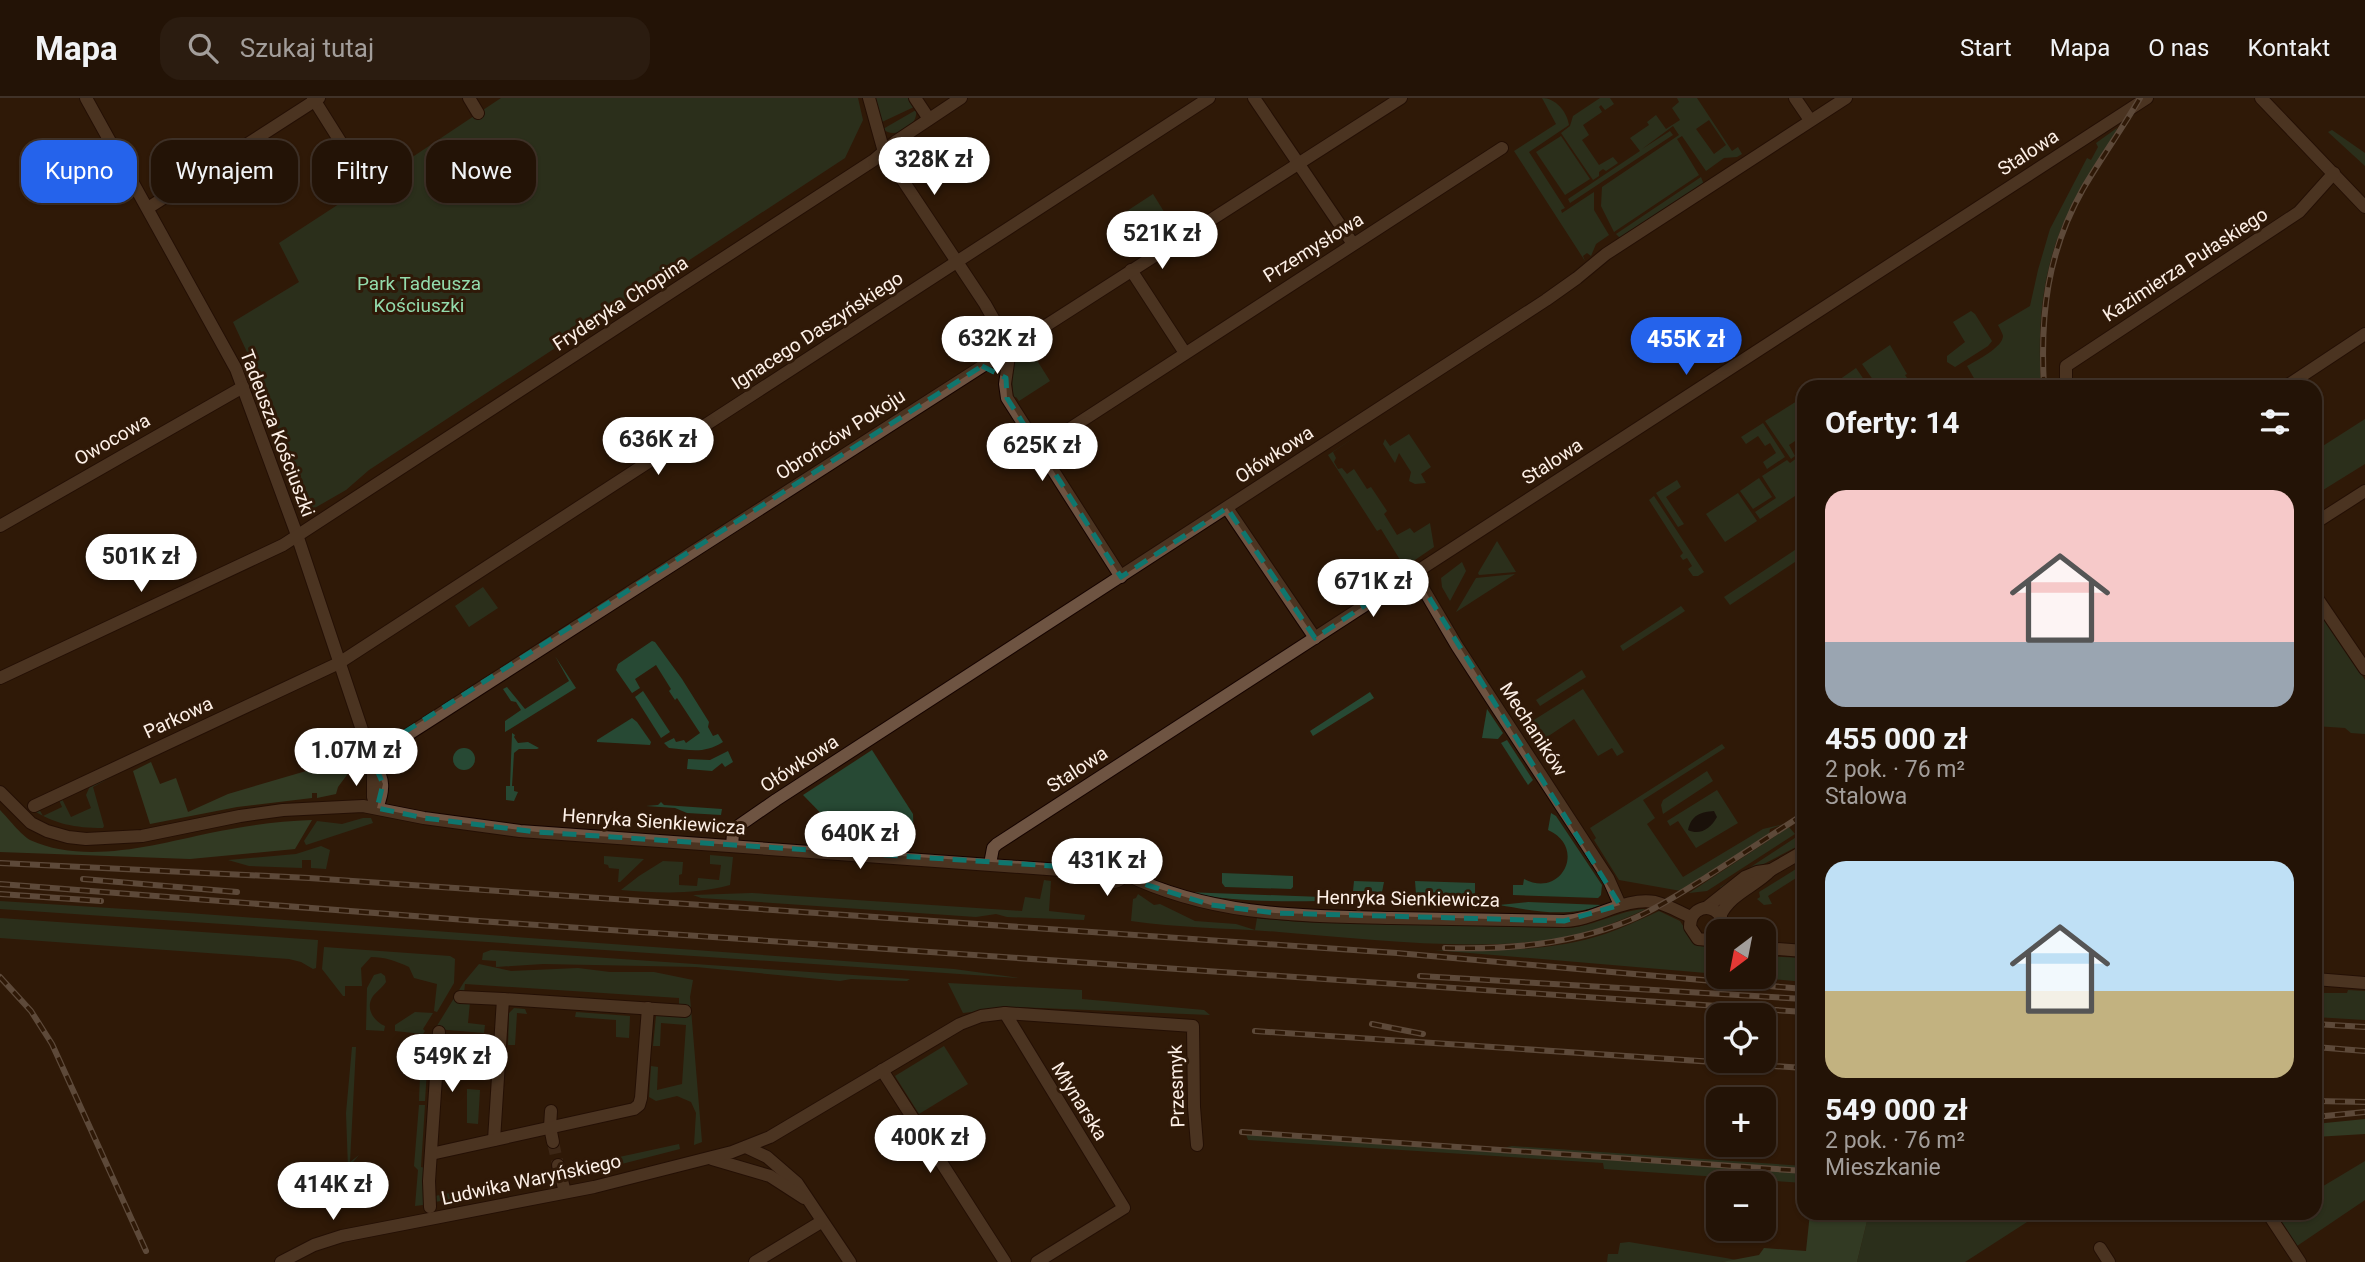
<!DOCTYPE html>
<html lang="pl">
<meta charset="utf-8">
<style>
:root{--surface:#231306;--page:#2b1c10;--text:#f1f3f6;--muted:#a39e9b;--line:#403228;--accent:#2563eb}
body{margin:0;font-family:Roboto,sans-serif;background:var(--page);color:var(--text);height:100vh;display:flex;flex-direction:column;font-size:26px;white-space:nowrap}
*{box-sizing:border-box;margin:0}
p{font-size:23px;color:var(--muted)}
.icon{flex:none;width:38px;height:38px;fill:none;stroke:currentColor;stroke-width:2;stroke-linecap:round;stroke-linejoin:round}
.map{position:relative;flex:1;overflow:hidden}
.sheet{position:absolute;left:1797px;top:282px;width:525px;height:840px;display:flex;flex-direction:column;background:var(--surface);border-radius:21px;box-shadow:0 2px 5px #0004,0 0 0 2px var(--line)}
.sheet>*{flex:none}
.hud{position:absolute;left:21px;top:42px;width:665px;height:63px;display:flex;gap:14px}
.needle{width:46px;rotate:212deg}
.controls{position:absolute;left:1706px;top:821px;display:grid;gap:14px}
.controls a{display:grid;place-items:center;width:70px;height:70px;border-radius:14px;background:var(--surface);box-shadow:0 2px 5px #0004,0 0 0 2px var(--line);font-size:35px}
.price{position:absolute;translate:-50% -60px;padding:0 16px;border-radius:24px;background:#fff;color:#222;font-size:23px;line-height:46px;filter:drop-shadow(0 2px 4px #0008)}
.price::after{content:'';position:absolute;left:50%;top:42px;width:21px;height:16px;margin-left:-10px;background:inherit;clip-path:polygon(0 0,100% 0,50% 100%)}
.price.current{background:var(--accent);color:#fff}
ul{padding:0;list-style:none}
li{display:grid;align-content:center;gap:14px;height:371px;padding:0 28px}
li span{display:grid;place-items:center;height:217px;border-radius:21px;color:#555}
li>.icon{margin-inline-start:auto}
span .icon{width:126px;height:126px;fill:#fffc;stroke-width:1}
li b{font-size:30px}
h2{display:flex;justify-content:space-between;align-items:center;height:84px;padding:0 28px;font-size:30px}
.pill{padding:0 24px;border-radius:21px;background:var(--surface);box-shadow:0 2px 5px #0004,0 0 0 2px var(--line);font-size:24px;line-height:63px}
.pill.current{background:var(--accent);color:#fff}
header{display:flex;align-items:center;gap:42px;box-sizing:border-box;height:98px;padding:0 35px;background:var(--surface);border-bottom:2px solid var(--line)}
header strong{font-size:33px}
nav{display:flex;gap:38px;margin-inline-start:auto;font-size:24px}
.search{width:490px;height:63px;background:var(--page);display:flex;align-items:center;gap:18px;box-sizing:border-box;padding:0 24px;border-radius:21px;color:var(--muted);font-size:26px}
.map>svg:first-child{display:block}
.green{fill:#274934;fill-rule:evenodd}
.forest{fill:#356246}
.water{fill:#00070e}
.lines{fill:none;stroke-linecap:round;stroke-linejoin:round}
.minor-tunnel{stroke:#4e3929;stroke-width:12;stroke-dasharray:12 6;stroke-linecap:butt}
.minor-casing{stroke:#160400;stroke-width:14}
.minor{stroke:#6e5442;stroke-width:12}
.rail-casing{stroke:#958477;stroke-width:6}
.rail{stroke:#2f1908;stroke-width:3.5;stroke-dasharray:10;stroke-linecap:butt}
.marked{fill:none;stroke:#0f766e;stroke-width:5;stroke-dasharray:14 9;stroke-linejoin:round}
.labels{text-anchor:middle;stroke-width:6;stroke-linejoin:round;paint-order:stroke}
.street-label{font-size:19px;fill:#fdf0e7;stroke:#2f1908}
.park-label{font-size:19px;fill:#93dbac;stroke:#2f1908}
</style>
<header>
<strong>Mapa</strong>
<div class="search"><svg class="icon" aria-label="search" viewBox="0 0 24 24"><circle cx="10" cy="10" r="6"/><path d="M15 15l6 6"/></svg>Szukaj tutaj</div>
<nav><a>Start</a><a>Mapa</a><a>O nas</a><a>Kontakt</a></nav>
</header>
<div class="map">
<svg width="2365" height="1164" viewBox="0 0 2365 1164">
<rect width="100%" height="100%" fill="#2f1908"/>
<g class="green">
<path d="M501,0H858L863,22L845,60L369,372L346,392L306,415L266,295L233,224L299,184L279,145L362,91V86L368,83L373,85L381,80Z"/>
<path d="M875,0H908L914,9L882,24Z"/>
<path d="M1542,0C1555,0 1567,13 1569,27L1529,54L1565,110L1561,112L1562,115L1594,94V112L1609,137L1596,146L1591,158L1587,155L1583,158L1585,163L1514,53L1556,26Z"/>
<path d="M1600,0H1610L1614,6L1605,12L1601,7L1599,9L1602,14L1583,27L1589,37L1582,42L1599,67L1613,59L1618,65L1606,73L1603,71L1599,74V78L1593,82L1561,35L1570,28L1573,18Z"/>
<path d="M1677,0H1697L1732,53L1738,49L1742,56L1737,59L1724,60L1706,73L1682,38L1677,41L1699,77L1614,134L1601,108L1602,89L1679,37L1673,28L1642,51L1670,33L1673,37L1570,105L1568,101L1640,53L1630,40L1649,27L1647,24L1656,17L1666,31L1680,22L1672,10L1679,4ZM1709,22L1726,47L1714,56L1696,31Z"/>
<path d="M916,12C919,28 894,42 883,31Z"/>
<path d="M2117,30C2114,45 2084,86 2074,104C2042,161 2037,226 2041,289H1979L1967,268C1976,263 2003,249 2003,238C2003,236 1999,229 1998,227L2030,208L2038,172L2050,131L2087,60L2091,62L2098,49L2096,45Z"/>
<path d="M2332,32L2365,55V68L2328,34Z"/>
<path d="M1561,38L1590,81L1565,97L1536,54Z"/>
<path d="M1701,79L1704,87L1621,141L1616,136Z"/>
<path d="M1153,96L1176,133L1150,149L1127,113Z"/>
<path d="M1971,213L1975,216L1992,243L1988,248L1955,269L1947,264V258L1965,244L1953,224Z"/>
<path d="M1890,247L1907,276L1905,277L1913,289H1878L1862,266Z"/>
<path d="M1028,248L1050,283L1019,303L1016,299L1014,300C1011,288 1011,258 1020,249L1023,252Z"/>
<path d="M1856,270L1869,289H1829Z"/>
<path d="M1797,303L1804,314V337L1789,347L1795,358L1791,361L1765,323Z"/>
<path d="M2365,321V366L2315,397V353Z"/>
<path d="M1763,325L1785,359L1767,371L1763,364L1776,355L1770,345L1765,348L1758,338L1746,346L1741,339Z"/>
<path d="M1361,335L1333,354L1336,360L1334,364L1338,371L1342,370L1347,376L1354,371L1367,391L1371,389L1387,413L1384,416L1397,437L1410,430L1414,435L1430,425L1434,449L1412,464L1409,461L1402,465L1381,431L1377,433L1328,357Z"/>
<path d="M1409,336L1431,369L1421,376L1426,385L1415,386L1409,383L1411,374L1399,355L1395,365L1383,346L1385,341L1390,348Z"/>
<path d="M1797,360L1804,371V395L1801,394L1760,421L1755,414L1776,400L1762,378L1787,362L1790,365Z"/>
<path d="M1759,380L1772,399L1753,411L1740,393Z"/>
<path d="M1677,382L1681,389L1666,399L1684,426L1678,429L1656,395Z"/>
<path d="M1738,395L1757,423L1725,444L1706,416Z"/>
<path d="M1654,398L1704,474L1698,478H1693L1688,471L1692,468L1687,460L1683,462L1680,458L1683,455L1649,402Z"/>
<path d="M1497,443L1516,474L1479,477L1478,475Z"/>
<path d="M1804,446V458L1730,507L1724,499Z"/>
<path d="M1462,464L1466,473L1450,503L1442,489L1441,480Z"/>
<path d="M1515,476L1456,514L1476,480Z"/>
<path d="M483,489L498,510L469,529L455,508Z"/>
<path d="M1681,508L1685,513L1623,553L1620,548Z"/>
<path d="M2319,521L2325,522L2365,582V636L2351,635L2345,630L2315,628V522Z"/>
<path d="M652,543L655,544L682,581L709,624L708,629L713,638L718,636L723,644C704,656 691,652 669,650L664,645L674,640L676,644L684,642L686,645L700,635L677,600L675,602L669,593L671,591L656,567L635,581L640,590L632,595L616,572L618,566Z"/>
<path d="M555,558L576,590L505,634V623L521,612L516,604L511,603L503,591L507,589L525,611L569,583Z"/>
<path d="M1582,572L1586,579L1540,608L1536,602Z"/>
<path d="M1583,591L1624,654L1617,658L1612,650L1598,658L1574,621L1535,647L1523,629Z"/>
<path d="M643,593L670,634L661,640L635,599Z"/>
<path d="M1370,594L1374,600L1313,638L1310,633Z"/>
<path d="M1487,611L1503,635L1498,641L1482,640Z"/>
<path d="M632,620L637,624L651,644L650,647L597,644V642Z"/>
<path d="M512,635L515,637L514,639L518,645L528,644L539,650L537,651H519L514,655L512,688H514V693L518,694L514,703L506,702V688H510Z"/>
<path d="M1507,642L1533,682L1528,687L1501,645Z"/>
<path d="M1722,646L1725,650L1643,702L1655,720L1647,726L1683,779L1763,731L1784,726L1770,731L1769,736L1681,793L1619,782L1594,742L1596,740L1590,730Z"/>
<circle cx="464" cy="661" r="11"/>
<path d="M872,652L913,716L914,745L845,740L803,697Z"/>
<path d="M728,653L733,664L725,669L722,665L712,673L687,671L688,661L710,662Z"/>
<path d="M1707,673L1713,683L1663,716L1661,707L1663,702Z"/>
<path d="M111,677L113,678L93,689L104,728L103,730C75,730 54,726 31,711H39L43,718L62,709L59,702L62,701L71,719L91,710L86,697L90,688Z"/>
<path d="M1717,692L1738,725L1696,750L1678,723L1670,728L1667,723Z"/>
<path d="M661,704L664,707L722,711L721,717L687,715L675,710L646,708L658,707Z"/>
<path d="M1551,715L1556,718L1602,787L1601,797L1598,800L1513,797V787H1523L1524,781C1562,801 1587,749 1548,732Z"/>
<path d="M363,720H371L373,725L306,747L304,743L317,723L342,726Z"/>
<path d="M1789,729L1795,736L1707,793L1689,795Z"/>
<path d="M1798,738L1799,744L1796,749L1741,778L1722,792L1720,789Z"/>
<path d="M321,748L330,752L326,771L311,770V762H302V770L249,768L228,762L296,756Z"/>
<path d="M710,757L733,759L730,787C693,797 658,795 621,792L639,778L663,763L683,764L682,776L679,777V787L697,788L698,780L719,782L721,767L710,766Z"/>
<path d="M604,758L644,761L620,784H618L619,771L609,770L608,767L604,766Z"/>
<path d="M1804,766V775L1768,798L1772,806L1764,807L1757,801L1760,799L1759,794Z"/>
<path d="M1222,775L1293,778V789L1291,791L1225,789L1222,785Z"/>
<path d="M1044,782L1051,783L1049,813L1085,817L1084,822L1007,819L996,816L976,819L701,800L693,797L752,795L1022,813L1025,799L1040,801Z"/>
<path d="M1354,783L1384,784L1382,794L1353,793Z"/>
<path d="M1415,783L1475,785V798L1416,796Z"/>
<path d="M1185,794L1322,799L1319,803C1275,804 1228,803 1185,794Z"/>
<path d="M1138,796L1154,807L1160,806L1195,823L1236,826L1255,832L1257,820L1300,824L1568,830C1596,828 1619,812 1646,811C1616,825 1584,837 1550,842C1465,853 1365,841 1279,834C1230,830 1179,830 1131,823L1133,801L1136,800Z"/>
<path d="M0,803L188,815L954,871L1019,880L0,811Z"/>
<path d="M1528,804L1602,807C1565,820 1536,813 1499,807Z"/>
<path d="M1659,813L1680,823L1692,842L1718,845V876L1434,852C1491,853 1550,854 1605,836C1623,830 1641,821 1659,813Z"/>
<path d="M0,820L318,842L316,870L313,871L301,864L289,861L0,840Z"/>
<path d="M324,849L450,858L455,861L454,885L437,914L434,913L437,886L414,880L409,869C396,863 385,859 371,859L361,870L362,888H345V898H343L322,871Z"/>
<path d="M491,852L868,878L910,881L907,883L851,881L840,883L696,869L543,866L496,869V863L482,862L483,855Z"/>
<path d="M1764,858L1804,860V884L1753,879L1764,878Z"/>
<path d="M479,866L511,873L578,870L610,874H654L693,882L690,899L702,1044L694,1047L696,1015L691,1004L677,998L656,1003L649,999L651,968L658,969L657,992L682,986L686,927L661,925L660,948H653L656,918L679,909V900L465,886L464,895L470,904L468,925L485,927L484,935L435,931L464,884Z"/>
<path d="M381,875L385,878L386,884C383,889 377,893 373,898C365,910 373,923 385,928L384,933L366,932L367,890L374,877Z"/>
<path d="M948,885L1082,892V901L1204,912L1210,917L1016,909L963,915Z"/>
<path d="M2348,892L2365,893V922L2315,919V895H2347Z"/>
<path d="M514,910L525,911L527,916L517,915L515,947H508L509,915Z"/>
<path d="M415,914L433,915L423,931L425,933L423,936L395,933V927Z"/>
<path d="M576,914L630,918L629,940L616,939V922L575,919Z"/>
<path d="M432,935H434V940H429L425,1003H419C420,979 420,956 432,935Z"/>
<path d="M462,937L484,939L482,961L471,960L472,950H469V947H461Z"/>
<path d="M944,948L968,986L919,1016L895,978Z"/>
<path d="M352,949H356L350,1064L359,1057L348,1070L346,1015Z"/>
<path d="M467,991L480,992L478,1026L467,1025Z"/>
<path d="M419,1007H425L421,1069L425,1070L423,1107L415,1108L418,1072L414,1068Z"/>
<path d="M1246,1036L1804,1075V1085L1604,1071L1603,1065L1248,1042Z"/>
<path d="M679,1046L680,1051L575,1078L573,1072L568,1073L569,1079H566L564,1071Z"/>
<path d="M1512,1048L1804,1068V1071L1503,1050Z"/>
<path d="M2365,1063V1102L2297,1148L2276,1116L2315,1115V1093Z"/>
<path d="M554,1073L555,1082L515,1089L513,1082Z"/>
<path d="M494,1086L495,1093L435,1104V1098Z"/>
<path d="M1869,1115H2041L1965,1164H1857Z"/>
<path d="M1629,1144L1726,1160L1736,1162L1722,1164H1607L1608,1156H1618L1620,1145Z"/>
</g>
<g class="forest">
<path d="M354,659L355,666L338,689L336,696L317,700V695H312V700L237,709L150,726L133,673L151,664L160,686L176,680L188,714L228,696Z"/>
<path d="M0,712C7,719 22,738 30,742C85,767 154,747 210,735C244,728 278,723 312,722L295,751L190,761L0,754Z"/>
<path d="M2365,1021V1036L2315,1039V1026Z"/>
<path d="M1810,1115H1869L1857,1164H1722L1759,1157L1764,1150L1806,1153Z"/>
</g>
<path class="water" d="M1714,713L1717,719C1711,730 1700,738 1688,732C1691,717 1701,714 1714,713Z"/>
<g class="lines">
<path class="minor-tunnel" d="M553,1044L558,1067"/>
<g class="minor-casing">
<g id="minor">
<path d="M86,0L236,271L297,437L373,665C385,680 384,693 377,710"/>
<path d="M313,0L355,67L358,75L357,85"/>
<path d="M469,0L478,15"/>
<path d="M869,0L884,54L985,206L1003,238L1009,258L1005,286L1007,300L1121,479"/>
<path d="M915,0L929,21"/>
<path d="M1254,0L1353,146"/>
<path d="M1795,0L1810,22"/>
<path d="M2261,0L2365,109"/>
<path d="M148,110L319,0"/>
<path d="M1131,172L1185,255"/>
<path d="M2066,289V268L2299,114L2334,75"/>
<path d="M2285,289L2365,236"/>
<path d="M1040,350L1502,50"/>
<path d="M1227,410L1315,540"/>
<path d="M2315,425L2365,393"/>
<path d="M0,428L243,289"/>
<path d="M1414,475L1457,548L1608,780L1620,807"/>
<path d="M2315,497L2365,571"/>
<path d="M0,580L283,447L874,62L895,44L961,0"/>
<path d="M370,656L390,648L1401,0"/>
<path d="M373,665V699L377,710"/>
<path d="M0,694L31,725L47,733L68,739L86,741L142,738L240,718L283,712L363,708L424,720L520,733L1061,772L1098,771"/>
<path d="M34,708L339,565L1209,0"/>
<path d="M732,748L733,735L737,729L776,702L1546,202L1577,180L1606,156L1846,0"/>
<circle cx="1112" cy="770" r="14"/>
<path d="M990,766L993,750L997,746L2147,0"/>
<path d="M1125,776C1211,818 1299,818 1392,820C1450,821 1507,822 1564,823C1596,822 1623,799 1655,804C1668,807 1679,814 1691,819"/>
<path d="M1706,810L1745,779L1757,774L1771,772L1804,753"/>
<path d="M1720,818C1731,795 1755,789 1771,772"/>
<path d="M1718,837L1709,842L1698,841L1690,829C1690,810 1710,803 1721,819V833"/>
<path d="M1764,850L1804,853"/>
<path d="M2315,881L2365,885"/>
<path d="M460,899L503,901L494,1042"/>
<path d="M503,901L685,913"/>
<path d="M1005,915L1124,1110L1037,1164"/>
<path d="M882,972L1005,1164"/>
<path d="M551,1013L550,1029L553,1044"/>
<path d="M746,1049L767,1059L797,1085L850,1164"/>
<path d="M431,1056L634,1011L639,1007L641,1000L648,910"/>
<path d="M712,1061L770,1078L804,1100"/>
<path d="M558,1067L565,1094"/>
<path d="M430,1109L429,1083L439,934"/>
<path d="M2271,1120L2300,1164"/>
<path d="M2100,1150L2109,1164"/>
<path d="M281,1164L314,1147L342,1138L594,1089L732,1054L770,1039L960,926L981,918L1005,915L1193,928L1194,1009L1197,1047"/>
<path d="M755,1164L821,1124"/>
</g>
</g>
<use href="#minor" class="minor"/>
<g class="rail-casing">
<g id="rail">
<path d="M2044,289C2040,217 2047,155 2083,91C2101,60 2122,31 2140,0"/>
<path d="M0,765L309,780L1397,855L1804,891"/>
<path d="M83,781L237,794"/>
<path d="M0,786L479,823L1804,914"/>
<path d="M0,796L101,803"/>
<path d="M1445,850C1507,852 1573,846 1630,822C1657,811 1680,795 1705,780C1738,759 1771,737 1804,716"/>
<path d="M1420,878L1804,901"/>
<path d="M0,879L31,913L52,946L146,1153"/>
<path d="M1372,926L1423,936"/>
<path d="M2315,926L2365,929"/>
<path d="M1255,933L1804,970"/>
<path d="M2315,949L2365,953"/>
<path d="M2315,1003L2365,1004"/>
<path d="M2315,1019L2365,1014"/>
<path d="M1242,1034L1804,1073"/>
</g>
</g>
<use href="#rail" class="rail"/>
</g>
<path d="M0 0H2365V1164H0ZM982,268L1006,280L1007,300L1121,479L1227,410L1315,540L1414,475L1620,807L1564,823L1275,815L1211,807L1147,787L1125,776L1120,750L1098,761V771L537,734L424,720L377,710L383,686L370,656Z" fill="#2f1908" fill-opacity=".55" fill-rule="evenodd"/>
<path class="marked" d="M982,268L1006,280L1007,300L1121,479L1227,410L1315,540L1414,475L1620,807L1564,823L1275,815L1211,807L1147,787L1125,776L1120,750L1098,761V771L537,734L424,720L377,710L383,686L370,656Z"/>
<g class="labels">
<g class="street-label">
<text transform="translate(2028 54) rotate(-33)" y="7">Stalowa</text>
<text transform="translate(1313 149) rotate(-32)" y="7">Przemysłowa</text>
<text transform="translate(2185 166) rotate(-33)" y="7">Kazimierza Pułaskiego</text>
<text transform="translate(620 205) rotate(-33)" y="7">Fryderyka Chopina</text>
<text transform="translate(817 232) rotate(-33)" y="7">Ignacego Daszyńskiego</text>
<text transform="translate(278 335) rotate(69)" y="7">Tadeusza Kościuszki</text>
<text transform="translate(840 336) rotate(-33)" y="7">Obrońców Pokoju</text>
<text transform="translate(112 341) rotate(-30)" y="7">Owocowa</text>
<text transform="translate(1274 356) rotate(-33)" y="7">Ołówkowa</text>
<text transform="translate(1552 363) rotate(-33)" y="7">Stalowa</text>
<text transform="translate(178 619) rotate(-25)" y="7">Parkowa</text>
<text transform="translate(1534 631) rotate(57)" y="7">Mechaników</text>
<text transform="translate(799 665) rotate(-33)" y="7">Ołówkowa</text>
<text transform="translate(1077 671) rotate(-33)" y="7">Stalowa</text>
<text transform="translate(654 723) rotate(4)" y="7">Henryka Sienkiewicza</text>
<text transform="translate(1408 800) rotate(1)" y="7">Henryka Sienkiewicza</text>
<text transform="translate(1176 988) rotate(-92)" y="7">Przesmyk</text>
<text transform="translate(1080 1003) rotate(58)" y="7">Młynarska</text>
<text transform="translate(531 1081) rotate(-12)" y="7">Ludwika Waryńskiego</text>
</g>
<g class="park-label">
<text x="419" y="192">Park Tadeusza<tspan x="419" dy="22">Kościuszki</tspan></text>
</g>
</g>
</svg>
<div class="controls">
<a><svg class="needle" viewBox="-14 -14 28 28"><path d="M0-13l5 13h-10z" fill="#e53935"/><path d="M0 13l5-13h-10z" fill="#a39e9b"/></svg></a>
<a><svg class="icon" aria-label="locate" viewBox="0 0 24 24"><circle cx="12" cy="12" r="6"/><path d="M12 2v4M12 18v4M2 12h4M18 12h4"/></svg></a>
<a>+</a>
<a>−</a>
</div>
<b class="price" style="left:934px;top:99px">328K zł</b>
<b class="price" style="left:1162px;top:173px">521K zł</b>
<b class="price" style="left:997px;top:278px">632K zł</b>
<b class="price current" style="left:1686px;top:279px">455K zł</b>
<b class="price" style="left:658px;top:379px">636K zł</b>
<b class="price" style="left:1042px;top:385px">625K zł</b>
<b class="price" style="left:141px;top:496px">501K zł</b>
<b class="price" style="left:1373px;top:521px">671K zł</b>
<b class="price" style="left:356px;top:690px">1.07M zł</b>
<b class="price" style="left:860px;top:773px">640K zł</b>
<b class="price" style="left:1107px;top:800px">431K zł</b>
<b class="price" style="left:452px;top:996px">549K zł</b>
<b class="price" style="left:930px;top:1077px">400K zł</b>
<b class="price" style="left:333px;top:1124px">414K zł</b>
<div class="hud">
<a class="pill current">Kupno</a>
<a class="pill">Wynajem</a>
<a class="pill">Filtry</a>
<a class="pill">Nowe</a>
</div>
<section class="sheet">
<h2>Oferty: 14<svg class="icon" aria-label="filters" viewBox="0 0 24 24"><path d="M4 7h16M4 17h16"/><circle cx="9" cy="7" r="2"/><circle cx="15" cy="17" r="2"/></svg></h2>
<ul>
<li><span style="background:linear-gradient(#f6c9c9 70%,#9aa5b1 0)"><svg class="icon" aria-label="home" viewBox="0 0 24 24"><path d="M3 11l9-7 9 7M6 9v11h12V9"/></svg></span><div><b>455 000 zł</b><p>2 pok. · 76 m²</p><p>Stalowa</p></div></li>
<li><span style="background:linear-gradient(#bfe0f5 60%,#c2b280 0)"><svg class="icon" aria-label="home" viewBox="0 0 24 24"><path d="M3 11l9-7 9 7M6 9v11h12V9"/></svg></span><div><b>549 000 zł</b><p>2 pok. · 76 m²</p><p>Mieszkanie</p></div></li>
</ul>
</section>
</div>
